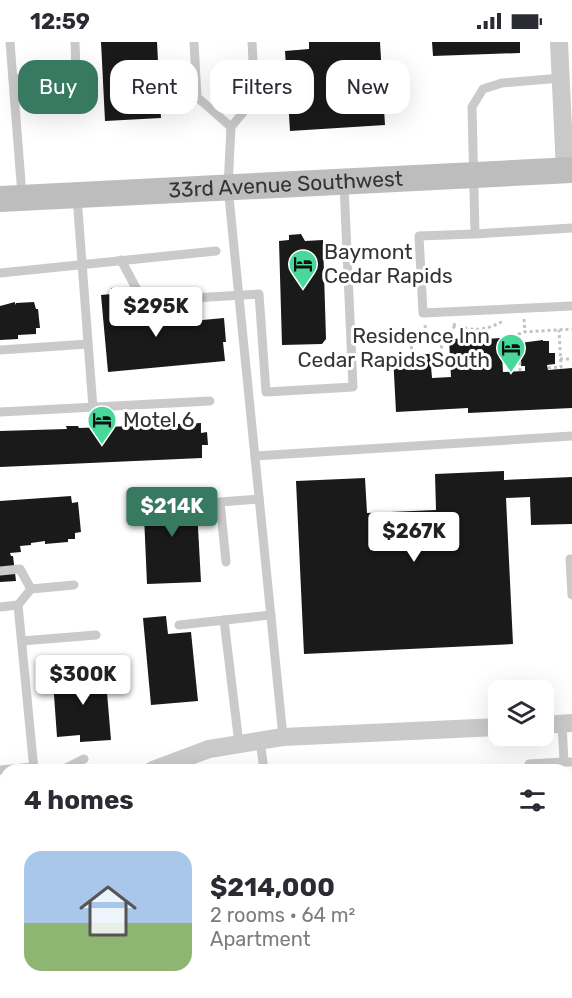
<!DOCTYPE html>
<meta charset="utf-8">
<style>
:root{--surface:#fff;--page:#f2f2f3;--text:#2b2b33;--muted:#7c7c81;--line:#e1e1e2;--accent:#387961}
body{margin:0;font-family:Rubik,sans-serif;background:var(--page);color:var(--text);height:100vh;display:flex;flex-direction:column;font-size:22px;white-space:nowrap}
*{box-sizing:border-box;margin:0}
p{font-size:20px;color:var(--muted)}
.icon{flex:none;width:33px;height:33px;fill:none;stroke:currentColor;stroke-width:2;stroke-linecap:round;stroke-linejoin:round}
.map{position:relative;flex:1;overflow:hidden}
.sheet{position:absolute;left:0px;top:722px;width:573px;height:236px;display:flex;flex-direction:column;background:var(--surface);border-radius:18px 18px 0 0;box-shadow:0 6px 24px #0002}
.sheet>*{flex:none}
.top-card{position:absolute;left:18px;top:18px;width:537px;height:54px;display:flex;gap:12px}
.fabs{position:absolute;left:488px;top:638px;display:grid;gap:12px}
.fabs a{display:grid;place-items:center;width:66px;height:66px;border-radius:12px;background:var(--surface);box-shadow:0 6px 24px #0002;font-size:30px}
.price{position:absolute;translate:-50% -51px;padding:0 14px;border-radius:6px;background:#fff;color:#222;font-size:20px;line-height:39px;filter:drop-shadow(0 2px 3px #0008)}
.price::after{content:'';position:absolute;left:50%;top:36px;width:18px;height:14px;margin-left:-9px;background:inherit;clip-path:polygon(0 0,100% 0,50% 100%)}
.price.on{background:var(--accent);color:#fff}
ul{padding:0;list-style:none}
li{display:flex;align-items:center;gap:18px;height:150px;padding:0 24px}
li+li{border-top:2px solid var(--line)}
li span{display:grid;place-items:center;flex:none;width:168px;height:120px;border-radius:18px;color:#555}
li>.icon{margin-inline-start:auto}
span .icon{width:72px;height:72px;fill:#fffc;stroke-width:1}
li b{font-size:26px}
h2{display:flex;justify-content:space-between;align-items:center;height:72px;padding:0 24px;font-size:26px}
.tag{padding:0 21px;border-radius:18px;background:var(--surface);box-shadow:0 6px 24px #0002;font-size:21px;line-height:54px}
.tag.on{background:var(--accent);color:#fff}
.status{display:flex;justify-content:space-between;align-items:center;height:42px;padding:0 30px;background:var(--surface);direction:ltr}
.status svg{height:16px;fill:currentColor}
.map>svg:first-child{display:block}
.building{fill:#1a1a1a}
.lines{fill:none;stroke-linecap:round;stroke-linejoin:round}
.path{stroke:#c3c3c3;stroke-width:3;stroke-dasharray:3 3;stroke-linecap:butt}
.lane{stroke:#cacaca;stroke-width:9}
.street{stroke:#cacaca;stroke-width:18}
.secondary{stroke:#bdbdbd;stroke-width:26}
.labels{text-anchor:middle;stroke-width:6;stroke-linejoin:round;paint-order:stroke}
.street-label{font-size:21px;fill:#333;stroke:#fff}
.poi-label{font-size:21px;fill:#333;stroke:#fff;text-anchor:start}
</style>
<div class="status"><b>12:59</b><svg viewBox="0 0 49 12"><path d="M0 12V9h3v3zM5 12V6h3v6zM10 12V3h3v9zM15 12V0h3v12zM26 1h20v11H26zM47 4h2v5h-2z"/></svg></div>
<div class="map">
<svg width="572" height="956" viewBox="0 0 572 956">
<rect width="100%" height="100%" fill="#fff"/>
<g class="building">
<path d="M101,0H157L161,76L105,79Z"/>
<path d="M309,0H380L385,83L290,89L285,9L309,7Z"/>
<path d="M432,0H520V11L433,14Z"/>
<path d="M301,192L305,199L323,198L326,297L322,302L282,303L279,199L289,198V193Z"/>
<path d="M125,245L127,265L141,264L147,269L149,283L224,276L226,300H223L225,319L108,330L101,253L112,252L111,246Z"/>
<path d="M15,260V263L16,261L34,260L36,267H38L40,286H36V292L18,293V297L0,298V264Z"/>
<path d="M472,292H485V297L501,296L503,330L525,329V324H521L520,301L543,298V299H549V311H555V322L547,323L548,328L572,326V366L468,371V366L396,370L393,313L430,312L432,336L451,335L449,297L472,296Z"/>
<path d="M177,380V382L201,381V391L207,390L208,403H202V416L0,425V389L67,387L66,384H78L79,386L132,384V382L144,383Z"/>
<path d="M504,429V438L572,435V482L531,483L530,455L506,456L513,602L304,612L296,439L365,436L367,471L436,468L435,432Z"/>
<path d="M196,449L201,540L147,542L143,451Z"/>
<path d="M71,454L72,461L78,460L81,490L75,491V497H68V500L45,502V499L31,501V503L20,504L21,510L10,511L11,514H13L16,539L0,540V459Z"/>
<path d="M166,574L168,592L191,590L198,659L151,663L143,576Z"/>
<path d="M105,627L111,698L80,700V693L57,695L53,639L74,637L73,629Z"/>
<path d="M567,762H572V845L567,846Z"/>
<path d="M6,886V931H0V887Z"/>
</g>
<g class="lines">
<g class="path">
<path d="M524,277L525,290"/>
<path d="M453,282C471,290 486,289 503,279"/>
<path d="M412,313L411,300H426L425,281"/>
<path d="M560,317H572"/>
<path d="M450,318H444C437,302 445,294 456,283"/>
<path d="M548,326L561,325L559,288"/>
<path d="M520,329L519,292L524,290L572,287"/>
<path d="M500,702L541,700"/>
<path d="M0,768L6,767"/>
</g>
<g class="lane">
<path d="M10,0L22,153"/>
<path d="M194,0L197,55L231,85"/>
<path d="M252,0L255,56L231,85L228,145L283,695"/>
<path d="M561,36L502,41L483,47L472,65L475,192L419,194L423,271L572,264"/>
<path d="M13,37L66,36C79,27 75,14 75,0"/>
<path d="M77,155L93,366"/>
<path d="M475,192L572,186"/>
<path d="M121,218L143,259L259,252L266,350L353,345L344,142"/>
<path d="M0,231L216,209"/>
<path d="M0,308L88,302"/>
<path d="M0,370L210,359"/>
<path d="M255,414L572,394"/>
<path d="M572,517H570L572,553"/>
<path d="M226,520L220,460L259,457"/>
<path d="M0,529L20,527L31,547"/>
<path d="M18,563L34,728"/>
<path d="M0,565L18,563L31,547L74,543"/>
<path d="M224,578L239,702"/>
<path d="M179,583L271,573"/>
<path d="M22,599L96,593"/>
<path d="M562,682L564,720H572"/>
<path d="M260,699L264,728"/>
<path d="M529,722L564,720"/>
<path d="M0,728L33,725"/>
<path d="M62,728L84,717"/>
<path d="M0,829L6,828"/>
<path d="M0,859H6"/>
<path d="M119,951V956"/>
</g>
<g class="street">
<path d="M559,0L565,129"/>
<path d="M543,683L572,681"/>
<path d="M153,728L209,707L283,695L498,685"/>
<path d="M0,788L6,787"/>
</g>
<path class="secondary" id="s1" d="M0,157L572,128"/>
</g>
<defs>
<g id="hotel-pin" transform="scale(1.5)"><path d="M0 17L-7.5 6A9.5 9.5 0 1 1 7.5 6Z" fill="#47d89a" stroke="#fff"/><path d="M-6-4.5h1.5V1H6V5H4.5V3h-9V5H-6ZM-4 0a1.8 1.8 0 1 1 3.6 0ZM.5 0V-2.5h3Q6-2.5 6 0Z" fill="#111"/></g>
</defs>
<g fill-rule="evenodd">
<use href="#hotel-pin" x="303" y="222"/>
<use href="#hotel-pin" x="511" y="306"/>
<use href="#hotel-pin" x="102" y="378"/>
</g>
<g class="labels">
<g class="street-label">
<text dy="7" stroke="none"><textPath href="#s1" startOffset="286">33rd Avenue Southwest</textPath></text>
</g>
<g class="poi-label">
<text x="324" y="217">Baymont<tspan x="324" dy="24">Cedar Rapids</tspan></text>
<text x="490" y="301" text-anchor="end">Residence Inn<tspan x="490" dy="24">Cedar Rapids South</tspan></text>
<text x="123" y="385">Motel 6</text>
</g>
</g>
</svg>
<div class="fabs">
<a><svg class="icon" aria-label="layers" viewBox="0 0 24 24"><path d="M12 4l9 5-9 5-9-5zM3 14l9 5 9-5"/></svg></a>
</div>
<b class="price" style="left:156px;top:296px">$295K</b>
<b class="price on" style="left:172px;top:496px">$214K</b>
<b class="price" style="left:414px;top:521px">$267K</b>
<b class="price" style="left:83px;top:664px">$300K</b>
<div class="top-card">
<a class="tag on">Buy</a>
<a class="tag">Rent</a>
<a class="tag">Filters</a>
<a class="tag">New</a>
</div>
<section class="sheet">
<h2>4 homes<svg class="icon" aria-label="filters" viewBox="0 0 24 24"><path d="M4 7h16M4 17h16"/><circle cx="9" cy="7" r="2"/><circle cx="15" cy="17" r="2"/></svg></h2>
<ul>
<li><span style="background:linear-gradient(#a9c7e8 60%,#8fb573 0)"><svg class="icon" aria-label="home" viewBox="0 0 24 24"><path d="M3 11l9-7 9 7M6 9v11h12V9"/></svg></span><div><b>$214,000</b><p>2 rooms · 64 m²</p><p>Apartment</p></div></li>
</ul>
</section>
</div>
